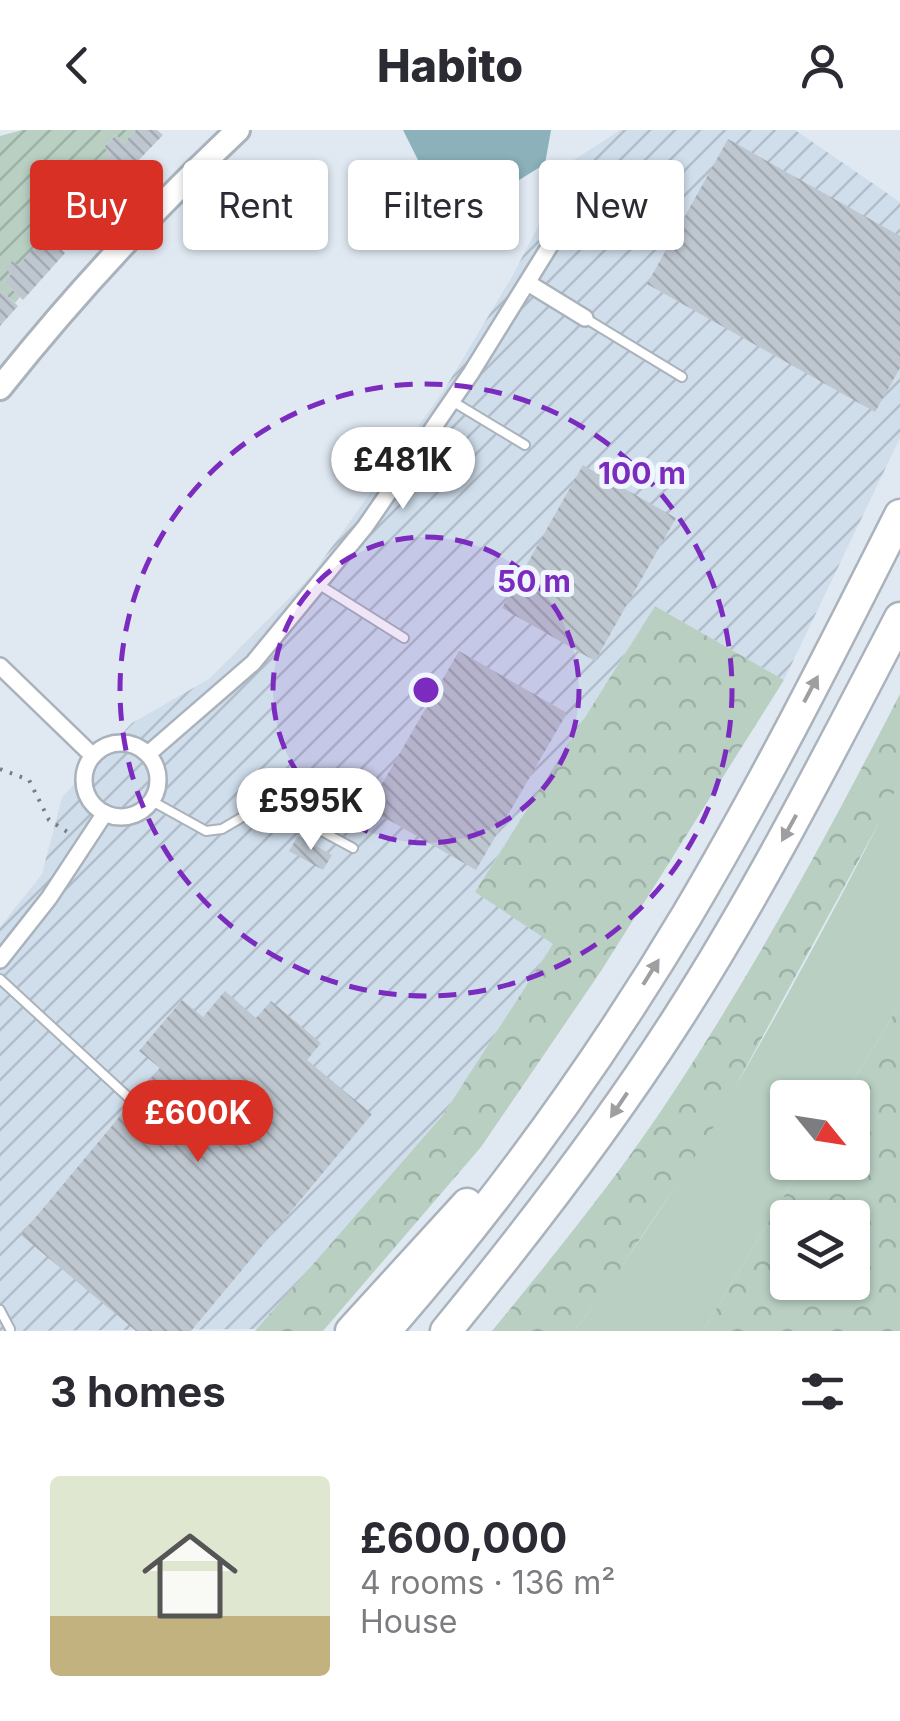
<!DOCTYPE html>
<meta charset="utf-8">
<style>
:root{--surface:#fff;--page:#f2f2f3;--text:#2b2b33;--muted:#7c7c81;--accent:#d93025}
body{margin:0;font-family:Inter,sans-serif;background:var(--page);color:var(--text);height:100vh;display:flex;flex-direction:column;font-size:38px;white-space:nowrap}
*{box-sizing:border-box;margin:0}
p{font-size:32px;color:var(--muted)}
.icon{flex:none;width:55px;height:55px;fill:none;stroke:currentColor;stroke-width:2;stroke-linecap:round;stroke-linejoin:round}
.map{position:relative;height:1201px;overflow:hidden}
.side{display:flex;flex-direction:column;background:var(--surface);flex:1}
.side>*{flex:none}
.hud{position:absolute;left:30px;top:30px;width:840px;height:90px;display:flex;gap:20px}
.needle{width:65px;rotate:120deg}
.fabs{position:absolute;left:770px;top:950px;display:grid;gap:20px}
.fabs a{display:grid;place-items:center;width:100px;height:100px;border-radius:10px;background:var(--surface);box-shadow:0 2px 8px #0004;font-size:50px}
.price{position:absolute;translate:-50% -85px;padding:0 22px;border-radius:35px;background:#fff;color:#222;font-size:32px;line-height:65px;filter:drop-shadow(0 2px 5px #0008)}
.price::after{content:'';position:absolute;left:50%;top:60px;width:30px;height:22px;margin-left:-15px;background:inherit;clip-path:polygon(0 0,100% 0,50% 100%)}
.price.active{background:var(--accent);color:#fff}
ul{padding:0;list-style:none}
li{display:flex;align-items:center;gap:30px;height:250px;padding:0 50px}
li span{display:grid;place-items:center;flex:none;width:280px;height:200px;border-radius:10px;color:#555}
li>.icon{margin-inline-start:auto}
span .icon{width:120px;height:120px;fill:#fffc;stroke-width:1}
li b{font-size:42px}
h2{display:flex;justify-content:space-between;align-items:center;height:120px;padding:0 50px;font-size:42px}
.pill{padding:0 35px;border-radius:10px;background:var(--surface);box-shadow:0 2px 8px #0004;font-size:35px;line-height:90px}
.pill.active{background:var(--accent);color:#fff}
header{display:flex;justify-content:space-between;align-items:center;height:130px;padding:0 50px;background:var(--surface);font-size:45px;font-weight:800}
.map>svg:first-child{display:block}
.industrial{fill:url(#industrial-furrows)}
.grass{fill:#b8cfc2}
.forest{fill:url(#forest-crowns);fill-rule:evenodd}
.garden{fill:url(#garden-furrows)}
.water{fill:#8cb1bb}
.building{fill:url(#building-back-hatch)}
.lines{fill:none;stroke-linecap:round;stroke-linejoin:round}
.service-casing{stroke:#aab2bb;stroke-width:12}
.minor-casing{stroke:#aab2bb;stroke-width:20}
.secondary-casing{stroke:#aab2bb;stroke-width:28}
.motorway-casing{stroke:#aab2bb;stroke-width:35}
.path{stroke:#777c82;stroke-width:4;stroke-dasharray:2.5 8;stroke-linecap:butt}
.service{stroke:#fff;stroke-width:8}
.minor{stroke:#fff;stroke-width:15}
.secondary{stroke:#fff;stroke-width:22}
.motorway{stroke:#fff;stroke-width:30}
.oneway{fill:#9f9fa1}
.ring{fill:none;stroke:#7b2cbf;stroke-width:5;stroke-dasharray:18 12}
.centre{fill:#7b2cbf;stroke:#eff6fd;stroke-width:5}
.ring-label{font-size:30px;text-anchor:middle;font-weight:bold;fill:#7b2cbf;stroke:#eff6fd;stroke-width:10;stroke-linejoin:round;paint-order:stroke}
</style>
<header><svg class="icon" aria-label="back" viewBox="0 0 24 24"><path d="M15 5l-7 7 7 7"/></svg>Habito<svg class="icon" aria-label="person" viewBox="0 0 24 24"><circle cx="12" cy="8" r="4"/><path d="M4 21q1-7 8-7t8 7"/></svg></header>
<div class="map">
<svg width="900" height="1201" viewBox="0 0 900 1201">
<defs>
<pattern id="industrial-furrows" width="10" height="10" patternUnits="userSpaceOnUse" patternTransform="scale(2.5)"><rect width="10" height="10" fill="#d0deec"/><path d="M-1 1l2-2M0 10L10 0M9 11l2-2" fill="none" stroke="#b1bdca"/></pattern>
<pattern id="forest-crowns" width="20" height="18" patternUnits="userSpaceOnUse" patternTransform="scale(2.5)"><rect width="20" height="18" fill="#b8cfc2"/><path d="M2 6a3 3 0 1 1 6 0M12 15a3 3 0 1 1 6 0" fill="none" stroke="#9db1a6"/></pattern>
<pattern id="garden-furrows" width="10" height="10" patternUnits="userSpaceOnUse" patternTransform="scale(2.5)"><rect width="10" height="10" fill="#b8cfc2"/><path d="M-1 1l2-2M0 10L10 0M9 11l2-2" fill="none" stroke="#9db1a6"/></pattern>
<pattern id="building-back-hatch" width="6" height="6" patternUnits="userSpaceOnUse" patternTransform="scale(2.5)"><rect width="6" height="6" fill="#bec6cf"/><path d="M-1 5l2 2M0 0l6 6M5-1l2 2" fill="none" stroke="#a2a9b1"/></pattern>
</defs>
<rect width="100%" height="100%" fill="#e0e9f2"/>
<path class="industrial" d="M620,0H795L900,72V308L784,550L655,476L475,762L554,813L443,985L258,1199L0,1201V797L42,744L62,667L132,593L209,549L311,446L444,260L513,145L571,32Z"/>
<path class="grass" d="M900,650V874L843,967L788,968V1032L804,1033L703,1201H574C654,1098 719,987 783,873C823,800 864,725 900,650Z"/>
<g class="forest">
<path d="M655,476L784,550L601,841L481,1017L323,1201H255L443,985L553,814L475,762Z"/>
<path d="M900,564V650L887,678L708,1007L610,1154L574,1201H492C554,1125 617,1048 671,966C756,837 830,700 900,564Z"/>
<path d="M900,874V1201H703L804,1033L852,1032V968L843,967ZM788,1088H852V1152H788Z"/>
</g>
<path class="garden" d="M22,0H136L124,13L116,5L104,17L111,24L49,92L61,105L53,113L45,106L18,136L12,131L6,138L11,144L4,152L20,167L15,173L0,160V6Z"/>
<path class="water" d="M403,0H551L545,34L506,58L472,54L421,36Z"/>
<g class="building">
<path d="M136,0H157L163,5L64,107L48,92L111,24L104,17L116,5L124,13Z"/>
<path d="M728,9L900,106V238L875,282L647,154Z"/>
<path d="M45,105L65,123L23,170L4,152L11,144L5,138L12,131L18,136Z"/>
<path d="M0,160L18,176L0,196Z"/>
<path d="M583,335L676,388L595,531L502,478Z"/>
<path d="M459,521L567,583L476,740L368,678Z"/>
<path d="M298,706L332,725L323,740L289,721Z"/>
<path d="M225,861L256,888L271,871L321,913L307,930L372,984L191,1201H136L21,1105L160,938L139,921L182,870L203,887Z"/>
</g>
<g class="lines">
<g class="service-casing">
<g id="service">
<path d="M585,188L682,247"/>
<path d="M452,271L525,315"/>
<path d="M318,454L404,508"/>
<path d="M152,671L206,701L222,699L268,672L353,718"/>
<path d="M0,849L128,967"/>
<path d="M0,1180L10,1199"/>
</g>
</g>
<g class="minor-casing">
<g id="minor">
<path d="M528,153L585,188"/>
<path d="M0,536L93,626"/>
<circle cx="121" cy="650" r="37"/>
<path d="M148,624L253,533L365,397L471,243L577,72"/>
<path d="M0,830L49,768L105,683"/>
</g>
</g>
<g class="secondary-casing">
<path id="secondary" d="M0,258C73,166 152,81 238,0"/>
</g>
<g class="motorway-casing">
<g id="motorway">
<path d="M351,1201L467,1074"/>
<path d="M385,1201C498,1072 599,932 687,785C764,655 832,520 900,385"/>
<path d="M446,1201C528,1101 606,1000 676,891C759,762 829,624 900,488"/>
</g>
</g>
<path class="path" d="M0,639L29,650L49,690L72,705"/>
<use href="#service" class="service"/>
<use href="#minor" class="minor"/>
<use href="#secondary" class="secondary"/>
<use href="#motorway" class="motorway"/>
</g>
<defs><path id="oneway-solid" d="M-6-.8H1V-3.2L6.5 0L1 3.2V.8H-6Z" transform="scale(2.5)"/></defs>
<g class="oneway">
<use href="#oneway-solid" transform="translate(811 559) rotate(-62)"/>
<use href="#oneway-solid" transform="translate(789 698) rotate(119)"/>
<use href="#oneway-solid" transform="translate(651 842) rotate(-58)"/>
<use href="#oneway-solid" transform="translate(619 975) rotate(124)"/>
</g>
<circle cx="426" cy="560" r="153" fill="#7b2cbf" fill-opacity=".12"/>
<g class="ring">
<circle cx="426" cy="560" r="153"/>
<circle cx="426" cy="560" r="306"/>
</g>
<circle cx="426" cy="560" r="15" class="centre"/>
<g class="ring-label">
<text x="642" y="354">100 m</text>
<text x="534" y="462">50 m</text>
</g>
</svg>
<div class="fabs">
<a><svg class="needle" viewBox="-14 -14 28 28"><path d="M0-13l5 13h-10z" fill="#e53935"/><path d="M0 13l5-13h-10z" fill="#7c7c81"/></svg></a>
<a><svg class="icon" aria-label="layers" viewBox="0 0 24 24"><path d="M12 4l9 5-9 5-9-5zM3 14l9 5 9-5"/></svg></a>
</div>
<b class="price" style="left:403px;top:382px">£481K</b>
<b class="price" style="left:311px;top:723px">£595K</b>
<b class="price active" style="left:198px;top:1035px">£600K</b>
<div class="hud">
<a class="pill active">Buy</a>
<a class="pill">Rent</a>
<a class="pill">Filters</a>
<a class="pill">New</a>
</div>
</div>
<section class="side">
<h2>3 homes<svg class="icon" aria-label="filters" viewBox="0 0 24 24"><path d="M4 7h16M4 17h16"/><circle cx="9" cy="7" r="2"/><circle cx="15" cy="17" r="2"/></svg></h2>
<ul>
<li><span style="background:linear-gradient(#dfe7d0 70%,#c2b280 0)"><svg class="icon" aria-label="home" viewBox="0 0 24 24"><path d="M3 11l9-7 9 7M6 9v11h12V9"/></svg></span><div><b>£600,000</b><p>4 rooms · 136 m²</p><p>House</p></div></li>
</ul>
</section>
